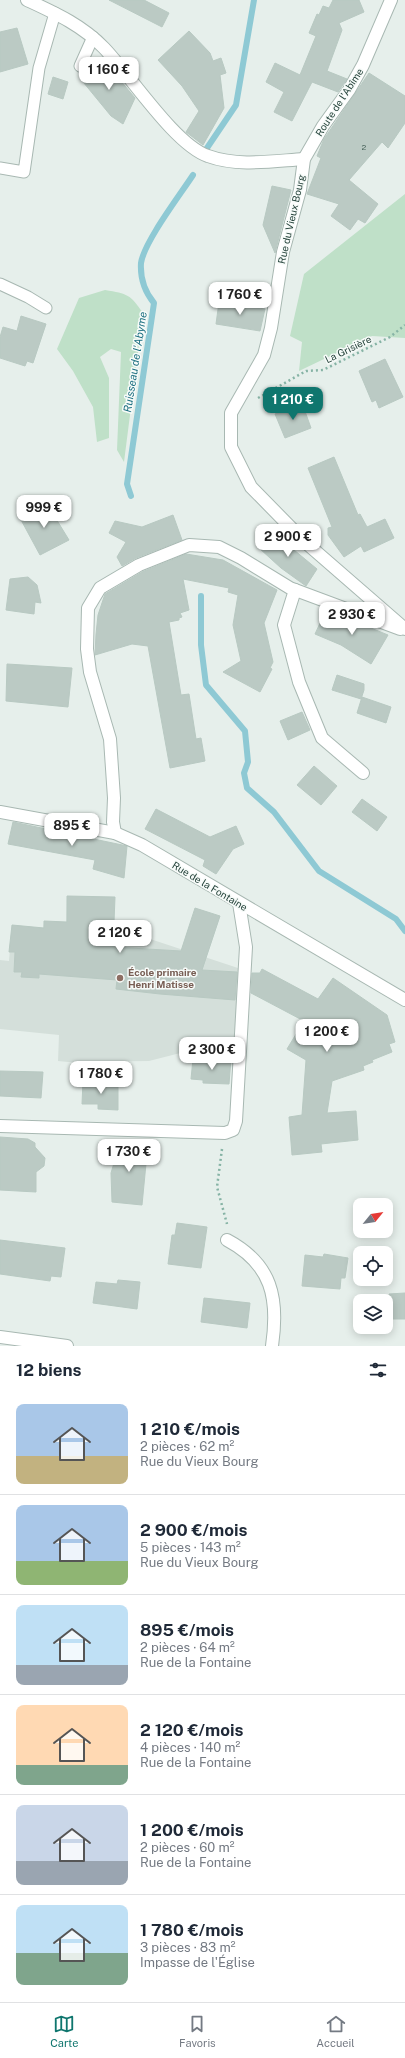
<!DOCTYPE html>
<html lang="fr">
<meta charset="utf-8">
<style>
:root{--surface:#fff;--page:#f2f2f3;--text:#1f2937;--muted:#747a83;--line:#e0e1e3;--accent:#0f766e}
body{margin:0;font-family:"Public Sans",sans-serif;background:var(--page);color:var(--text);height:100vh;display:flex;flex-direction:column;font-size:15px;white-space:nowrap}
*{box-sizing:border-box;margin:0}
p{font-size:13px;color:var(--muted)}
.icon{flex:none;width:22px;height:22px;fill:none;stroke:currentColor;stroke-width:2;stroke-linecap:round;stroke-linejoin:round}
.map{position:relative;height:1346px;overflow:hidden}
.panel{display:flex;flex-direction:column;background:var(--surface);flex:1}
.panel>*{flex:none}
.needle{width:26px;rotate:60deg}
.controls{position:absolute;left:353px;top:1198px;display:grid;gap:8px}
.controls a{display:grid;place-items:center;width:40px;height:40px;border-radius:8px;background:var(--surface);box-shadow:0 2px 10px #0003;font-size:20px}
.price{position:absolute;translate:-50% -34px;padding:0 9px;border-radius:8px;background:#fff;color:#222;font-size:13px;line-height:26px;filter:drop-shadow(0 1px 2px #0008)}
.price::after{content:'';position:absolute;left:50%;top:24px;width:12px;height:9px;margin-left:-6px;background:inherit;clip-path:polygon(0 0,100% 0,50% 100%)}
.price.on{background:var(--accent);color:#fff}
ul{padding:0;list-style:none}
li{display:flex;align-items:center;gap:12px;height:100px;padding:0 16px}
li+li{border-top:1px solid var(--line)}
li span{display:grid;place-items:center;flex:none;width:112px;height:80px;border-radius:8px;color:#555}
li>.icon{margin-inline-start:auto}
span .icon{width:48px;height:48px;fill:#fffc;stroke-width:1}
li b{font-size:17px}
h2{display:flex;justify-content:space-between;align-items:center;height:48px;padding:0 16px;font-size:17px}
.tab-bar{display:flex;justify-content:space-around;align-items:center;height:56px;border-top:1px solid var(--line);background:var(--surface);font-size:11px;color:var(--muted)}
.tab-bar a{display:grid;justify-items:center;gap:2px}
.tab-bar .on{color:var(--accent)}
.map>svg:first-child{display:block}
.built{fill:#d4dfda}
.green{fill:#bfe0c8}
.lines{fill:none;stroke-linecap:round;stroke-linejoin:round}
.stream{stroke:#8ec9d4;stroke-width:6}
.building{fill:#bbcac4;stroke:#b8c9c2}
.lane-casing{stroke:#a8b8b2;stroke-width:13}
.street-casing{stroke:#a8b8b2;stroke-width:14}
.path{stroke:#86b3a5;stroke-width:2.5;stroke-dasharray:2 3;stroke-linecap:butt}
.lane{stroke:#fff;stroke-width:11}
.street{stroke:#fff;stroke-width:12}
.education-dot{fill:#8d6e63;stroke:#f7fbf9;stroke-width:1.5}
.labels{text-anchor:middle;stroke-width:3;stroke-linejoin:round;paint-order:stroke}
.number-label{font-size:8px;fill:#4a645c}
.street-label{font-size:10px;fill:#24423a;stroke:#f7fbf9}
.education-label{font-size:10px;font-weight:bold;fill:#785e54;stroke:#f7fbf9;text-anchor:start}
.water-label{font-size:11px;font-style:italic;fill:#1c6f80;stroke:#f7fbf9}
</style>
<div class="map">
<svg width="405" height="1346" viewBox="0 0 405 1346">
<rect width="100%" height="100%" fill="#e6efeb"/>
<path class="built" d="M67,896H94L93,932L138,935L241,969L235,1039L149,1061L68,1062L58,1061L59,1035L0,1029V960L9,961L12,925L43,928L44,921L59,922L66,925Z"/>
<g class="green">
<path d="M405,194V338L372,336L299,371L302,342L290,336L304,274Z"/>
<path d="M105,290C128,294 130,294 143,313L124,462L117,450L121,352L111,349L100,357L109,378V438L97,442L93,407L73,371L57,349L79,298Z"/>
</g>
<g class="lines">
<g class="stream">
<path d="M207,148L236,105L254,0"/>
<path d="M131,496L127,484L154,303C145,292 140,279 141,263C144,242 180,195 193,175"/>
<path d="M201,596V645L206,685L245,731L248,762L244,773L247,788L274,812L319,871L396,919L405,931"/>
</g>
</g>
<g class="building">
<path d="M109,0H144L169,13L162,27Z"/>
<path d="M333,0H359L364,12L339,23L342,30L327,71L347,79L338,92L312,82L292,121L274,112L284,92L266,82L275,63L300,75L316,36L309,33L317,14L319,15L323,6L329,8Z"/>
<path d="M17,28L28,64L0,72V32Z"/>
<path d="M189,31L210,53L213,61L221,58L226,73L220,75L224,108L203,145L186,132L199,111L182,86L158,60Z"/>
<path d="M105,62L135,98L123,124L111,116L79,77Z"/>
<path d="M369,73L405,96V123L388,148L382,142L349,180L378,204L365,223L358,219L350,230L331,216L339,204L307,194L321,158L317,156L324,139Z"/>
<path d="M53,77L68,82L63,99L48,94Z"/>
<path d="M272,186L291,190L275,253L263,225Z"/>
<path d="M219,302L265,309L260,331L216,324Z"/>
<path d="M21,316L46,324L33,363L27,361L25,366L0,358V337L3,327L17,331Z"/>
<path d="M385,359L403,397L379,408L376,400L372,402L359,371Z"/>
<path d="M302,403L311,428L285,438L275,414Z"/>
<path d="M334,457L358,515L360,514L367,527L385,519L394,538L364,552L361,546L344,557L328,535V528L332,527L308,468Z"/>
<path d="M47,504L69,540L40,555L20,518Z"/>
<path d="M173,515L182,540L136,558L122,566L117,557L126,542L109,533L115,521L142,527Z"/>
<path d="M277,529L294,550L317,569L306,586L281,568L259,548Z"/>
<path d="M186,554L223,560L277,590L264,623L273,662L270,668L272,669L260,692L223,672L241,661L233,625L238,595L228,592L229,588L183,579L189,610L180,613L182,617L179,618V620L169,622L181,695L189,694L196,739L201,738L205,761L170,768L148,646L132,644L95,655L96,634L98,615L105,594L142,572Z"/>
<path d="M28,577L37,585L41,603L35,602L34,614L6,610L10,579Z"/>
<path d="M329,611L388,635L371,664L341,645L315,634L321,621Z"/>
<path d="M7,664L72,668L68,707L6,701Z"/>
<path d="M337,675L364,684V690L361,699L332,690Z"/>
<path d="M362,697L391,707L386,723L357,713Z"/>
<path d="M302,712L310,730L288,740L280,721Z"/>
<path d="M314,766L337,786L321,805L297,785Z"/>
<path d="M362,799L387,817L377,831L352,812Z"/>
<path d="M156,809L210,837L236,826L244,844L233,849L216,874L203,866L205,860L145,829Z"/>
<path d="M13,822L127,846L124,878L93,869L95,860L8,844Z"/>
<path d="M67,896L115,897L113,947L181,951L195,908L220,916L202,970L237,972L235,1000L160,994L116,989L117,980L39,974V978L21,977L22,972H14L15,952H9L12,925L44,928V921L67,922Z"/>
<path d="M262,969L318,999L333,978L387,1015L395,1042L389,1044L392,1052L372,1060L373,1062L363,1066L364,1070L332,1081L327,1113L356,1111L358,1140L321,1144L322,1152L292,1155L289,1117L302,1115L306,1060L287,1049L304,1021L251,993L252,973H260Z"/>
<path d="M205,1058L231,1059L229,1084L203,1083V1080L191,1079L193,1059H204Z"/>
<path d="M0,1071L43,1072L41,1098L0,1096Z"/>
<path d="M83,1081L118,1083V1110L98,1109V1104H82Z"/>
<path d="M0,1137L28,1139L35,1143V1147L45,1158L44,1166L36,1172V1192L0,1190Z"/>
<path d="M121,1140L148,1143L142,1205L112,1202L111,1173L117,1153H120Z"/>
<path d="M177,1223L207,1227L201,1268L168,1264L172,1235H175Z"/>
<path d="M0,1240L65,1248L61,1277L51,1276L50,1281L0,1274Z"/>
<path d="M324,1254L348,1258L345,1278H341L340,1289L302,1286L305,1255L323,1257Z"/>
<path d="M118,1280L140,1282L137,1309L93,1303L96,1282L117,1284Z"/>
<path d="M405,1293V1319H390L389,1294Z"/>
<path d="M204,1298L250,1303L247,1328L201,1322Z"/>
</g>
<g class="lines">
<g class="lane-casing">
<g id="lane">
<path d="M80,66L93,37"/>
<path d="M0,168L24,172L39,68L55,13"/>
<path d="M0,284L28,297L46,308"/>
</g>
</g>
<g class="street-casing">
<g id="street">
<path d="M27,0C55,13 82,25 104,48C130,75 175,145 208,156C238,167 273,161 304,159"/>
<path d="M391,0L363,65L349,90L323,126L304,159L300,190L283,252L271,328L264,355L231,413V447L251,487L305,542L405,629"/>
<path d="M295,590L284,625L299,682L322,738L363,773"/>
<path d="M0,812L115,833L142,845L405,1000"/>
<path d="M115,833L113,822L114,798L110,739L90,672L87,649L88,608L100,588L139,565L189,545L219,547L241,558L290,588L400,629"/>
<path d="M0,1126L225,1133L233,1130L236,1121L246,947L239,903"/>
<path d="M227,1240C272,1264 279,1298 272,1346"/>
<path d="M0,1337L67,1346"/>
</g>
</g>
<g class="path">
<path d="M258,398L306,371L323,370L390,337L405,325"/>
<path d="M222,1149L217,1187L227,1224"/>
</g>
<use href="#lane" class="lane"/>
<use href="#street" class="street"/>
</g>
<circle class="education-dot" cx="120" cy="978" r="4"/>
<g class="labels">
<g class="number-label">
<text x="364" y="150">2</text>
</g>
<g class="street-label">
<text transform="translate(339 102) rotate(-57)" y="4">Route de l'Abîme</text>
<text transform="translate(291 219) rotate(-77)" y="4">Rue du Vieux Bourg</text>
<text transform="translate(348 349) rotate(-26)" y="4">La Grisière</text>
<text transform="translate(210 886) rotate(31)" y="4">Rue de la Fontaine</text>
</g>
<g class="education-label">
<text x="128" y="976">École primaire<tspan x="128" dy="12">Henri Matisse</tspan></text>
</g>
<g class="water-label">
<text transform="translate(135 362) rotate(-81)" y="4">Ruisseau de l'Abyme</text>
</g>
</g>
</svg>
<div class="controls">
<a><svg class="needle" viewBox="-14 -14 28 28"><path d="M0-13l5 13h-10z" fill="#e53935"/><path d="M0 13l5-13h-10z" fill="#747a83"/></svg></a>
<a><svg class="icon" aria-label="locate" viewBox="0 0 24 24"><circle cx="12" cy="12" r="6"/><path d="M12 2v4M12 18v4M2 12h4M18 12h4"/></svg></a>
<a><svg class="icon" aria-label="layers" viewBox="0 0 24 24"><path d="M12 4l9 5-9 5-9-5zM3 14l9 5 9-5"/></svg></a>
</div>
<b class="price" style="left:109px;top:91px">1 160 €</b>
<b class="price" style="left:240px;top:316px">1 760 €</b>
<b class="price on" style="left:293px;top:421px">1 210 €</b>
<b class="price" style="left:44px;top:529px">999 €</b>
<b class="price" style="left:288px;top:558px">2 900 €</b>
<b class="price" style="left:352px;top:636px">2 930 €</b>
<b class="price" style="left:72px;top:847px">895 €</b>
<b class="price" style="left:120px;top:954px">2 120 €</b>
<b class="price" style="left:327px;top:1053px">1 200 €</b>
<b class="price" style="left:212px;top:1071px">2 300 €</b>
<b class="price" style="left:101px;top:1095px">1 780 €</b>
<b class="price" style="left:129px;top:1173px">1 730 €</b>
</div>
<section class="panel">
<h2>12 biens<svg class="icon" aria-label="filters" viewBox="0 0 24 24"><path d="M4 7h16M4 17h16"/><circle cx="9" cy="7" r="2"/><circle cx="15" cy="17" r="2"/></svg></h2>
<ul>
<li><span style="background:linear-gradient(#a9c7e8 65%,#c2b280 0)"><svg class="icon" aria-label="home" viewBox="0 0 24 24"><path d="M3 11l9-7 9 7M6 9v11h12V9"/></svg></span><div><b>1 210 €/mois</b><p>2 pièces · 62 m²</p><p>Rue du Vieux Bourg</p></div></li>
<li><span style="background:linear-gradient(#a9c7e8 70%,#8fb573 0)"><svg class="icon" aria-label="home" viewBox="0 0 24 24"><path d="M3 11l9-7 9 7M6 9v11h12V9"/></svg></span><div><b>2 900 €/mois</b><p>5 pièces · 143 m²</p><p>Rue du Vieux Bourg</p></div></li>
<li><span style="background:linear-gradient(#bfe0f5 75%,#9aa5b1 0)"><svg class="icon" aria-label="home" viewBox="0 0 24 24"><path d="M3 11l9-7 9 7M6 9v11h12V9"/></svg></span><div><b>895 €/mois</b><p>2 pièces · 64 m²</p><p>Rue de la Fontaine</p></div></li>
<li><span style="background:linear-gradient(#ffd9b3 75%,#7fa58c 0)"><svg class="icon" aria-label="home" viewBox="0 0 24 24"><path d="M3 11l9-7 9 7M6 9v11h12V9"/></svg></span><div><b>2 120 €/mois</b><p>4 pièces · 140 m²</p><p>Rue de la Fontaine</p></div></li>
<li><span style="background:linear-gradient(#c9d6e8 70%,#9aa5b1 0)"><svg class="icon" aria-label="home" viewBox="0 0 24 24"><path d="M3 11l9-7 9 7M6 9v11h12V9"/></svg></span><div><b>1 200 €/mois</b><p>2 pièces · 60 m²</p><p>Rue de la Fontaine</p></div></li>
<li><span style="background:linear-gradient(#bfe0f5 60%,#7fa58c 0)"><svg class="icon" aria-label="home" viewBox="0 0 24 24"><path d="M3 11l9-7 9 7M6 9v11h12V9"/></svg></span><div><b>1 780 €/mois</b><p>3 pièces · 83 m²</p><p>Impasse de l'Église</p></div></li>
</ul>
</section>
<nav class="tab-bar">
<a class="on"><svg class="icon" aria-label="map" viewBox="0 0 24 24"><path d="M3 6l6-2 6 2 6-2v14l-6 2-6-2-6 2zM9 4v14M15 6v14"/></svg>Carte</a>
<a><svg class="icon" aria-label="saved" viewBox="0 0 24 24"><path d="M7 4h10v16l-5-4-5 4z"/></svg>Favoris</a>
<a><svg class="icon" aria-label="home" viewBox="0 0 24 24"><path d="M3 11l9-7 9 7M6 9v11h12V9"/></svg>Accueil</a>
</nav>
